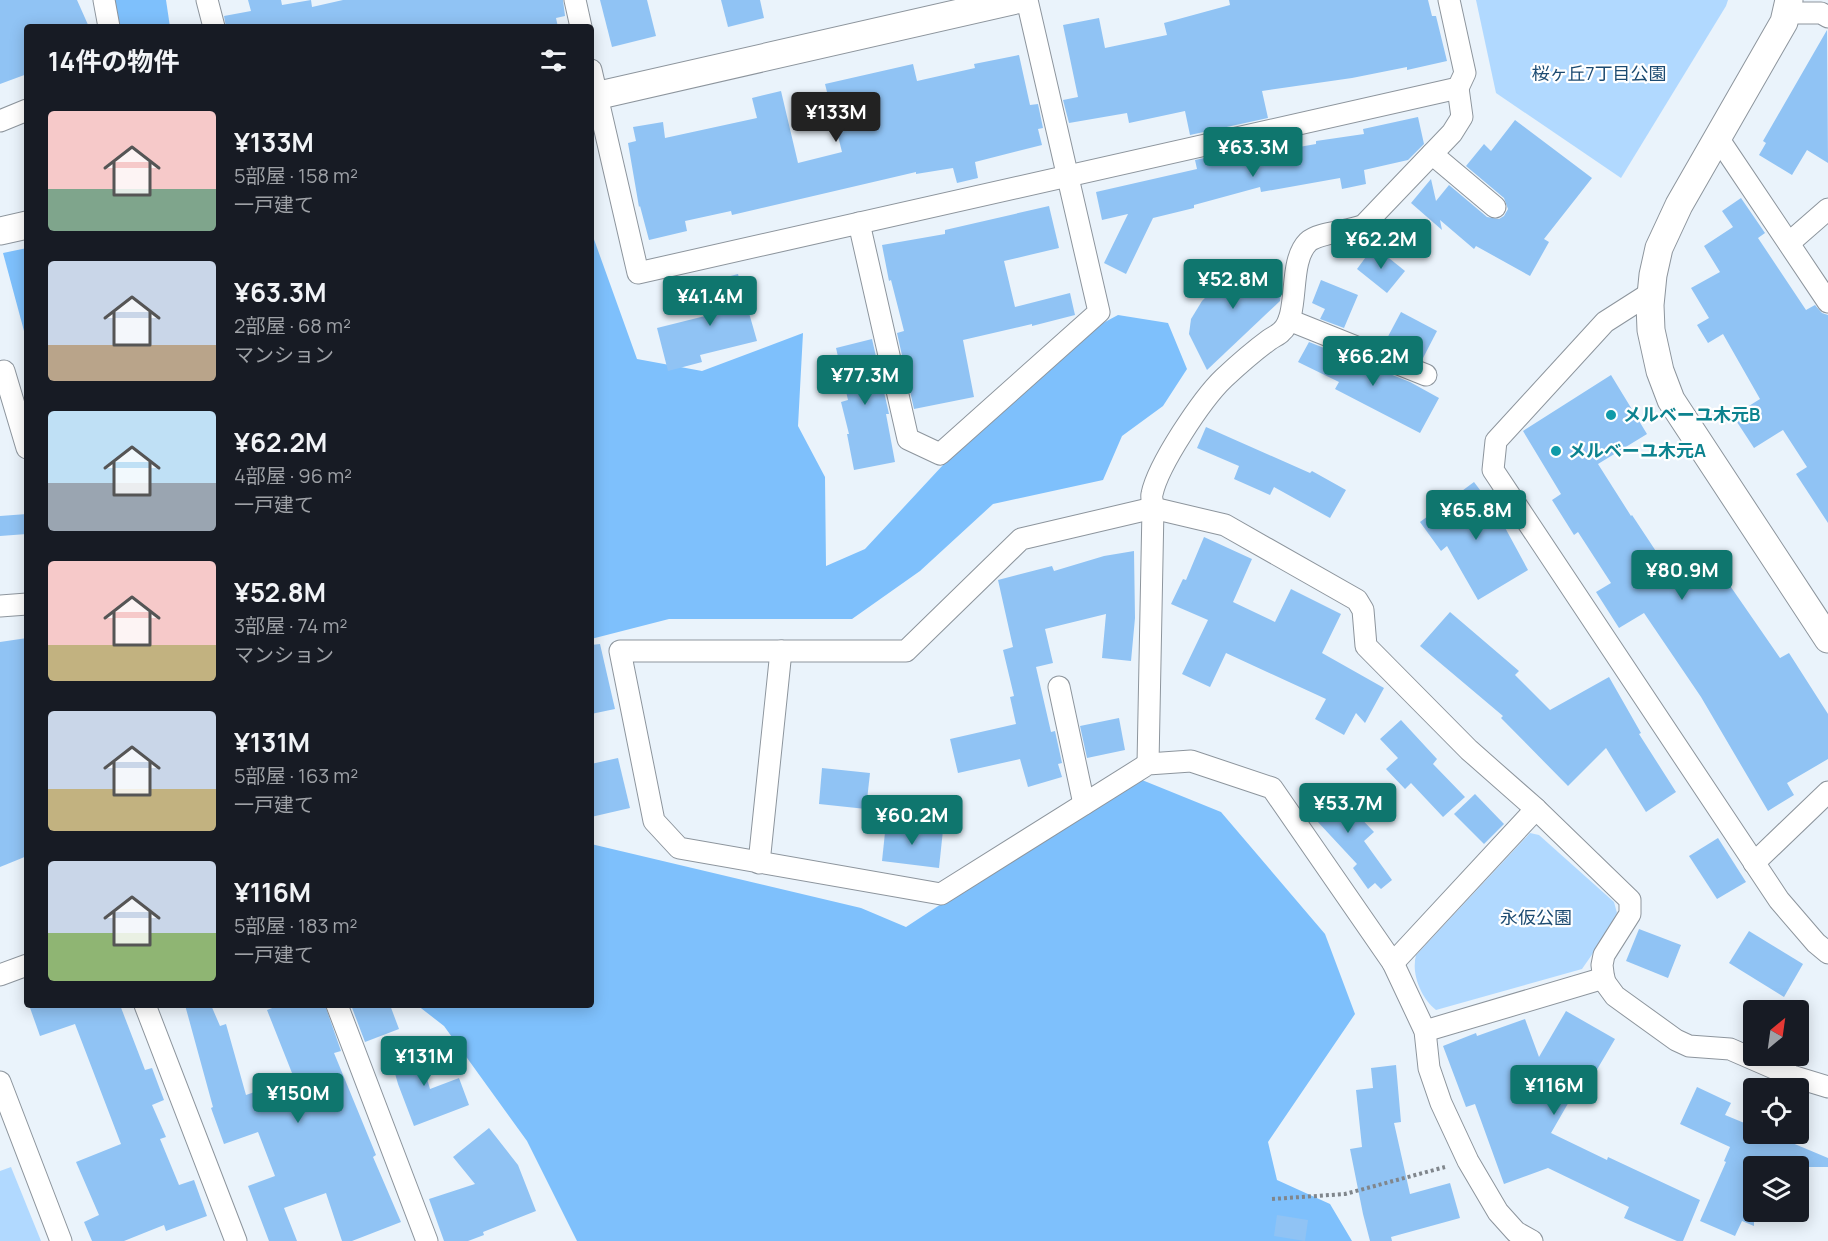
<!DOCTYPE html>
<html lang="ja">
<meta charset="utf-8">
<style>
:root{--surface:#171b24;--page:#20242c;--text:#f1f3f6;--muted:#9ea1a6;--accent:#0f766e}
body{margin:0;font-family:Manrope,"Noto Sans JP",sans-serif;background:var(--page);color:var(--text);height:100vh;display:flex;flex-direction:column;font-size:22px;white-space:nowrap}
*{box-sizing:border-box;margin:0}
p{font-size:20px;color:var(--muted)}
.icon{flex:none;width:33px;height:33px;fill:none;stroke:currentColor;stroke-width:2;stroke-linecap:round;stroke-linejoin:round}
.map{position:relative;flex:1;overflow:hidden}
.details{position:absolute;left:24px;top:24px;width:570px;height:984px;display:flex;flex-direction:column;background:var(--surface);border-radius:6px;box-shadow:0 3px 15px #0003}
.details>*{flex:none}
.needle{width:39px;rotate:29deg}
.fabs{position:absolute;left:1743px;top:1000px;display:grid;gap:12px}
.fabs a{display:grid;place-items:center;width:66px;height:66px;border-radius:6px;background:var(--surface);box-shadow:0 3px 15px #0003;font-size:30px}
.price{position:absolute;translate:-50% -51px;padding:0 14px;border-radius:6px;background:var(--accent);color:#fff;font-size:20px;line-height:39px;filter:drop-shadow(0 2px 3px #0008)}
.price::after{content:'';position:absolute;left:50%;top:36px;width:18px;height:14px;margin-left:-9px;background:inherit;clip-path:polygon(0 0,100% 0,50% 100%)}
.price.on{background:#222;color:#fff}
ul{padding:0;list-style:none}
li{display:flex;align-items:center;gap:18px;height:150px;padding:0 24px}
li span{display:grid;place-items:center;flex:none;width:168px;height:120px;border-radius:6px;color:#555}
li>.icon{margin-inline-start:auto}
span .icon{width:72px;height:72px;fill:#fffc;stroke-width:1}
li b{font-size:26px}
h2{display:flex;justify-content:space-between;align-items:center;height:72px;padding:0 24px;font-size:26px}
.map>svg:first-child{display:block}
.green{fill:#b1d9ff}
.forest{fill:#7ec0fc}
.building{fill:#90c3f4}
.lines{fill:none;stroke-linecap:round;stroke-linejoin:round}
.minor-casing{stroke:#8d959d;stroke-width:23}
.tertiary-casing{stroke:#8d959d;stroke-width:29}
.path{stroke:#80868c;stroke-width:4;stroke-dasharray:3 3;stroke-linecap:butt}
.minor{stroke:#fff;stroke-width:21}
.tertiary{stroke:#fff;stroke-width:27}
.culture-dot{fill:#0f9aa8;stroke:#fff;stroke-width:2}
.labels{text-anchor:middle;stroke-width:4.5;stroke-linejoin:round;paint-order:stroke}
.park-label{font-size:18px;fill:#1c4b72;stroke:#fff}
.culture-label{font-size:18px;font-weight:bold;fill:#0d838f;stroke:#fff;text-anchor:start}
</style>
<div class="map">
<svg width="1828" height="1241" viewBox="0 0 1828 1241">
<rect width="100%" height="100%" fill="#eaf3fb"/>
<g class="green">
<path d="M1476,0H1728L1726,6L1621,178L1496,93Z"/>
<path d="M1530,833L1539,835L1614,902L1617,913L1600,943L1582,969L1436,1010C1421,998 1411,974 1416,955Z"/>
<path d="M11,1167L41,1241H0V1171Z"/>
</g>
<g class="forest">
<path d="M114,0H166L170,27H120Z"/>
<path d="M591,231L637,359L702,371L803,333L798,426L825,477L826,566L865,549L1047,353L1118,315L1168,323L1187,369L1163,406L1122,436L1103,480L993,504L920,571L852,619H669L591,639Z"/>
<path d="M27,248V342L3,253Z"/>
<path d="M1142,780L1221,812L1325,934L1355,1014L1268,1142L1277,1180L1330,1204L1352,1241H577L527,1141L444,1026L417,1005H591V844L861,908L906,927L1036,842Z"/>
</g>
<g class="building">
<path d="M0,0H77L89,27H27V74L0,84Z"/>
<path d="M248,0H281L282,5L311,0L312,7L343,0H563L565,16L556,18L558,27H226L224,16L251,11Z"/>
<path d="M600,0H647L656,36L612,47Z"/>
<path d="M721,0H760L764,18L728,27Z"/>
<path d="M1229,0H1428L1432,16H1436L1447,61L1407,70V67L1352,78L1262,91L1268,118L1190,135L1185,111L1129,123L1127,113L1069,123L1063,100L1078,97L1063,25L1099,18L1105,48L1167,35L1164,23L1230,5Z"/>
<path d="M1827,30L1828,163L1807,150L1792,175L1759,155L1766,143L1763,141Z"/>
<path d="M1019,55L1030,105L1038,104L1043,128L1038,129L1042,145L975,162L978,178L957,183L953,168L916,174V172L732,215L731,211L685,221L687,231L649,240L640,206L639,207L628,143L636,141L633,127L663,122L665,138L757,118L752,98L781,91L798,163L842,152L825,84L913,64L917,81L975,68L974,64Z"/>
<path d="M1418,117L1424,144L1408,160L1364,170L1366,184L1342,189L1340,178L1261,192L1260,187L1194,205V208L1153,218L1126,274L1104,263L1128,214L1102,220L1096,192L1197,169L1195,160L1274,143L1276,151L1316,144V141L1364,134L1363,129Z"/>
<path d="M1515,120L1592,178L1544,239L1549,242L1530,276L1476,246L1474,249L1440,220L1442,230L1411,203L1431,179L1436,201L1449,185L1487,217L1499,219L1504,216L1508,209L1504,198L1466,166L1484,144L1491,151Z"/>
<path d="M1741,198L1765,233L1758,238L1806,310L1815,305L1822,313L1828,315V523L1796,474L1807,467L1783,430L1754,448L1733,416L1760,399L1723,334L1708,343L1697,325L1709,318L1691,288L1720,272L1704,246L1733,227L1722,211Z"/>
<path d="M1049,206L1059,248L1004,261L1015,307L1070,293L1075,315L1032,326V324L963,340L974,397L914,409L897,333L904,331L891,280L889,281L882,245L945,234V230Z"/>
<path d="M1374,246L1405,271L1387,293L1357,269Z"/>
<path d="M1266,259L1281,289L1280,301L1207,370L1189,334L1191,319L1202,301L1226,276Z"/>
<path d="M738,274L757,341L700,355L702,362L668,371L657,328L717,313L708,282Z"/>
<path d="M1321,280L1358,295L1344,328L1320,319L1325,309L1312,303Z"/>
<path d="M1401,312L1437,331L1422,360L1384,344Z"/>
<path d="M872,339L889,414H886L895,462L854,470L847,434H849L841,402L848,400L836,348Z"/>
<path d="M1309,342L1410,382L1439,398L1420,433L1335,389L1339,382L1298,362Z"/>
<path d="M1611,375L1647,434L1598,464L1631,516L1632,515L1671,574L1706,551L1780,658L1789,653L1828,714V759L1787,783L1794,795L1768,811L1701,697L1644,613L1619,628L1596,592L1611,583L1578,532L1574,535L1552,500L1561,494L1523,431Z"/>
<path d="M1206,427L1310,473L1312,471L1346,490L1330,518L1274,487L1270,495L1234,479L1239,466L1197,448Z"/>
<path d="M1474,482L1496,511L1528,570L1478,600L1447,546L1441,551L1420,522Z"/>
<path d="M27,514V534L0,536V516Z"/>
<path d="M1204,537L1252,559L1233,602L1275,622L1291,589L1341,614L1322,653L1384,688L1365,723L1356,713L1344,735L1315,719L1326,699L1226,653L1210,687L1182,674L1208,620L1171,604L1183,579L1186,580Z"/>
<path d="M1134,551L1135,618L1131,661L1102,658L1106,614L1045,629L1053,663L1036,667L1051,732L1055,731L1062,763L1058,764L1062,777L1028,787L1020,759L958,773L950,739L1016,724L1010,697L1014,696L1003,650L1013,647L998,580L1052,566L1054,571L1104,556Z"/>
<path d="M1450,612L1519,671L1515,675L1550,710L1609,677L1641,733L1639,734L1676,792L1646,812L1606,748L1568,786L1501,718L1503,716L1420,646Z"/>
<path d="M27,638V856L0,867V642Z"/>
<path d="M600,644L615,709L591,714V645Z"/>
<path d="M1119,718L1125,750L1087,758L1080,726Z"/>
<path d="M1401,720L1437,759L1433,764L1465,797L1443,817L1411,783L1405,789L1386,769L1398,758L1380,739Z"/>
<path d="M618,758L630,808L591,817V764Z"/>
<path d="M822,768L870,773L866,809L819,804Z"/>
<path d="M1328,784L1374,832L1364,841L1392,880L1381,889L1375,883L1368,889L1353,868L1357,864L1303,806Z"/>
<path d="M1475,794L1504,824L1484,844L1454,814Z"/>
<path d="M886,823L943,830L939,868L882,861Z"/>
<path d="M1718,838L1746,882L1717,899L1689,856Z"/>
<path d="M1639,929L1681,945L1668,978L1626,961Z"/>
<path d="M1749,931L1803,964L1784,997L1729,963Z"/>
<path d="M29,1005H120L145,1070L152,1068L164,1100L152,1105L166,1137L160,1139L179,1185L194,1180L207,1216L166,1231L164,1225L124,1241H92L84,1222L99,1215L76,1162L121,1144L75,1024L40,1036Z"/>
<path d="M185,1005H211L220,1026L226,1024L246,1095L294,1078L267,1010L280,1005H325L341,1051L334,1053L376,1155L373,1157L401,1222L352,1241H342L326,1193L284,1208L297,1241H269L248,1186L275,1176L258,1132L224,1144L211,1108L213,1107Z"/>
<path d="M351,1005H390L399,1029L365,1042Z"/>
<path d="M1566,1011L1615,1039L1592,1078L1585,1074L1551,1133L1607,1160L1608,1157L1700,1200L1683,1241H1677L1624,1218L1629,1207L1548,1168L1504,1184L1475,1104L1466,1107L1443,1046L1476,1033L1477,1036L1525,1019L1539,1057Z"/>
<path d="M416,1040L430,1089L459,1078L469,1105L414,1126L398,1084L388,1049Z"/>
<path d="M1396,1065L1401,1122L1394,1123L1410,1194L1450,1183L1460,1218L1391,1237L1392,1241H1370L1363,1214L1350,1149L1362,1147L1356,1090L1373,1088L1371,1068Z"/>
<path d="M1697,1087L1731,1103L1725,1115L1754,1127V1134H1771L1828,1158V1167H1754V1226L1742,1221L1735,1236L1700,1221L1726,1162L1724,1161L1730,1147L1680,1124Z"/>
<path d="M489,1128L518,1165L536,1211L483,1232L484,1235L468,1241H444L429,1199L475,1184L453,1157Z"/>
<path d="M1277,1215L1308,1220L1305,1241L1274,1236Z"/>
</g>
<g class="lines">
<g class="minor-casing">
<g id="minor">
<path d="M104,0L109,27"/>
<path d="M207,0L214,27"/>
<path d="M575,0L581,27"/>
<path d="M1786,13H1821L1828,17"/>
<path d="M591,70L638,273L1458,88L1465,73L1449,0"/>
<path d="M0,121L27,110"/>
<path d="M1718,138L1828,302"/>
<path d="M1432,154L1495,207"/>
<path d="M859,223L908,439L940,454L1099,312L1027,0"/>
<path d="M1789,243L1828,209"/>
<path d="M1652,292L1605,322L1496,441L1493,470L1779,900L1816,943L1828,953"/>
<path d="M1289,320L1426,375"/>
<path d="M0,372L4,371L27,448"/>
<path d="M0,606L27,604"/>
<path d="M1059,687L1084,804"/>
<path d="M1148,764L1153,508C1153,503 1151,498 1152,494C1158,465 1202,399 1224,378C1238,365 1254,351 1269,340C1273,337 1278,335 1281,332C1301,315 1287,263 1308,242C1319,232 1349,232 1364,225L1452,133L1462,117L1458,88"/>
<path d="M759,863L781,651"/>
<path d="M1754,863L1828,792"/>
<path d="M1393,963L1536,809"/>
<path d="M0,975L27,965"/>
<path d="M145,1005L236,1241"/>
<path d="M337,1005L427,1241"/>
<path d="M1425,1031L1604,978"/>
<path d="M0,1082L61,1241"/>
<path d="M1532,1241L1516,1232L1498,1212L1468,1161L1441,1103L1429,1068L1425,1031L1393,963L1272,788L1191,761L1148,764L941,894L679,848L654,821L620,651H906L1021,539L1153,508L1225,525L1357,600L1363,610L1366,646L1469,750L1536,809L1630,900V914L1604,955L1602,965L1604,981L1615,996L1676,1040L1689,1046L1730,1049L1792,1076L1828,1087"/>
</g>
</g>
<g class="tertiary-casing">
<g id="tertiary">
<path d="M1789,0L1784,22L1679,205L1659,248L1653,275L1650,305L1651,330L1660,371L1671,400L1828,639"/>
<path d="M591,97L1016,0"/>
<path d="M0,231L27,225"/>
</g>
</g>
<path class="path" d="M1272,1199L1345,1194L1445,1167"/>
<use href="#minor" class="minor"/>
<use href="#tertiary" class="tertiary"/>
</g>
<g class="culture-dot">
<circle cx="1611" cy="415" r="6"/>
<circle cx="1556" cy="451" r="6"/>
</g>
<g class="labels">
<g class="park-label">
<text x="1599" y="80">桜ヶ丘7丁目公園</text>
<text x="1536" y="924">永仮公園</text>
</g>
<g class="culture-label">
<text x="1623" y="421">メルベーユ木元B</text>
<text x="1568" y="457">メルベーユ木元A</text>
</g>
</g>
</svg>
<div class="fabs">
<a><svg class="needle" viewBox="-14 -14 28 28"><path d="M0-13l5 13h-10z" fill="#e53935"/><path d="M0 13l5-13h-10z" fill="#9ea1a6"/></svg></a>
<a><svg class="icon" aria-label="locate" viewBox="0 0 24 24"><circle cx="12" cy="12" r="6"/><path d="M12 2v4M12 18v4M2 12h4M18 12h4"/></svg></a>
<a><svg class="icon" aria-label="layers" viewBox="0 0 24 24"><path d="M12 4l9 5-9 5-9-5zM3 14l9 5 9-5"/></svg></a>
</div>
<b class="price on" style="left:836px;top:143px">¥133M</b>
<b class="price" style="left:1253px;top:178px">¥63.3M</b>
<b class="price" style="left:1381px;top:270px">¥62.2M</b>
<b class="price" style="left:1233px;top:310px">¥52.8M</b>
<b class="price" style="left:710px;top:327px">¥41.4M</b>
<b class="price" style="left:1373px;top:387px">¥66.2M</b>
<b class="price" style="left:865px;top:406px">¥77.3M</b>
<b class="price" style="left:1476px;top:541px">¥65.8M</b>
<b class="price" style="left:1682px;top:601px">¥80.9M</b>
<b class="price" style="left:1348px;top:834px">¥53.7M</b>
<b class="price" style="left:912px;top:846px">¥60.2M</b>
<b class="price" style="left:424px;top:1087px">¥131M</b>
<b class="price" style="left:1554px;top:1116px">¥116M</b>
<b class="price" style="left:298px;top:1124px">¥150M</b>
<section class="details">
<h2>14件の物件<svg class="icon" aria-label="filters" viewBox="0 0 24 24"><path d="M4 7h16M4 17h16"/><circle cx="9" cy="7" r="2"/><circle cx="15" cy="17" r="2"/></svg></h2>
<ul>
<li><span style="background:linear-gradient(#f6c9c9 65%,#7fa58c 0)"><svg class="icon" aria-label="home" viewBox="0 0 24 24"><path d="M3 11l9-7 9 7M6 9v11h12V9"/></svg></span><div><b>¥133M</b><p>5部屋 · 158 m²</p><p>一戸建て</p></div></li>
<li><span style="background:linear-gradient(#c9d6e8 70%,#b9a48a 0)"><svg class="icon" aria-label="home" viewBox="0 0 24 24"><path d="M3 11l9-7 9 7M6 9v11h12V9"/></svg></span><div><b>¥63.3M</b><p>2部屋 · 68 m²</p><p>マンション</p></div></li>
<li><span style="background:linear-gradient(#bfe0f5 60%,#9aa5b1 0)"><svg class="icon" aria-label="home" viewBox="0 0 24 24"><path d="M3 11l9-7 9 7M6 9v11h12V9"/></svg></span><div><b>¥62.2M</b><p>4部屋 · 96 m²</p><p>一戸建て</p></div></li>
<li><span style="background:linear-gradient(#f6c9c9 70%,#c2b280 0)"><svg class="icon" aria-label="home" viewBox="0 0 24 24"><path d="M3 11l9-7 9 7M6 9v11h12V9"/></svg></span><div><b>¥52.8M</b><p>3部屋 · 74 m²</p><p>マンション</p></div></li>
<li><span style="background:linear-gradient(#c9d6e8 65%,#c2b280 0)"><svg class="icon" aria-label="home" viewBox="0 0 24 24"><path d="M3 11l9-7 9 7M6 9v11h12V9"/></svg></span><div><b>¥131M</b><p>5部屋 · 163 m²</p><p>一戸建て</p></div></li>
<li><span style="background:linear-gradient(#c9d6e8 60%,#8fb573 0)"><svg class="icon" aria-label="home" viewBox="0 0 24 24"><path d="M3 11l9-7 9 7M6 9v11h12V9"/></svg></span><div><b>¥116M</b><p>5部屋 · 183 m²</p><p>一戸建て</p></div></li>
</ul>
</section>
</div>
